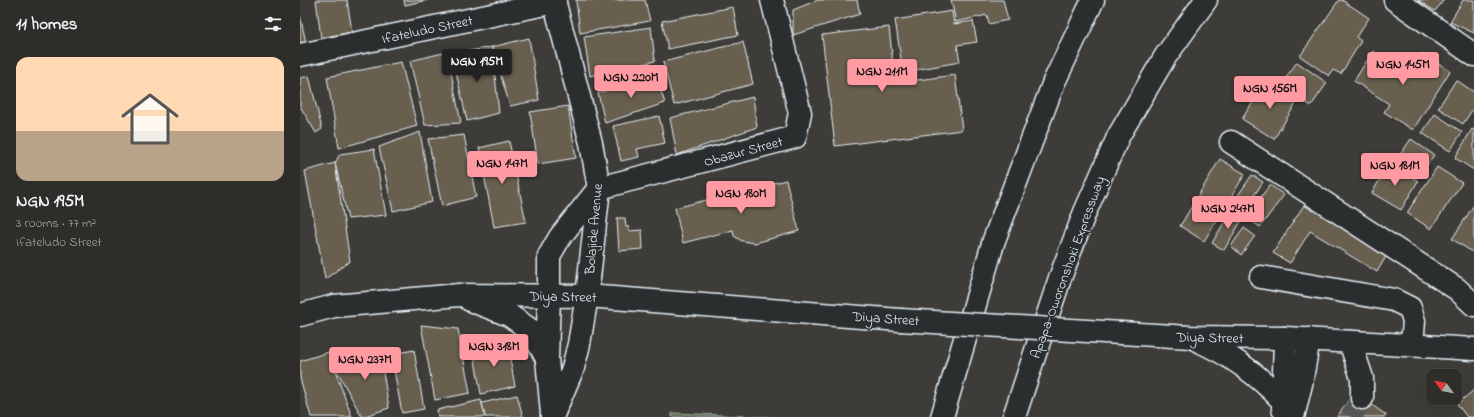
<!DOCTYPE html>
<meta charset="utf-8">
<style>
:root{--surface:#2e2d2a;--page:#3a3936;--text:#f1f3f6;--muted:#a7a8a8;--line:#494947;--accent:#ff9aa2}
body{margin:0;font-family:"Indie Flower",sans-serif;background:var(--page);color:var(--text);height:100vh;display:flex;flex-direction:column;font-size:15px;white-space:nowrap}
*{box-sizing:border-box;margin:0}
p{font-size:13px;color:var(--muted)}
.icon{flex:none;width:22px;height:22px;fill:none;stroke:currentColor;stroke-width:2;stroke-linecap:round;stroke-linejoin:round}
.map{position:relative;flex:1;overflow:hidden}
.side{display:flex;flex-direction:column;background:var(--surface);width:300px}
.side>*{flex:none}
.needle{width:26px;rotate:302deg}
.buttons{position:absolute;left:1126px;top:369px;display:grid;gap:8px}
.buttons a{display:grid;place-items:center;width:36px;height:36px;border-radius:8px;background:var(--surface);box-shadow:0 4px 16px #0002,0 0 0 1px var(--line);font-size:20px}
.price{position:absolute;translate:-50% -34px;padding:0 9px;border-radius:4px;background:var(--accent);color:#111;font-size:13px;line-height:26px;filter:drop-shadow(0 1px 2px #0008)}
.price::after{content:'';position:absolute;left:50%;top:24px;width:12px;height:9px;margin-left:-6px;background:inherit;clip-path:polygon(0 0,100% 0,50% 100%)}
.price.on{background:#222;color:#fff}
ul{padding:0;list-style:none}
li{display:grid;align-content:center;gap:8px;height:212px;padding:0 16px}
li+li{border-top:1px solid var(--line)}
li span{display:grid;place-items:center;height:124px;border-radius:12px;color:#555}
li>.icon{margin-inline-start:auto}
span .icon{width:72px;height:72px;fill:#fffc;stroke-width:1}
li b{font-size:17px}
h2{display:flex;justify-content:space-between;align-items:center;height:48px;padding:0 16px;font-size:17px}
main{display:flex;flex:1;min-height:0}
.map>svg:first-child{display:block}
.green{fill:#606e56;stroke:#a4b0a7}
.building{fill:#685e4f;stroke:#e8f1f8}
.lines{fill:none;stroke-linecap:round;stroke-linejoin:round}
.minor-tunnel{stroke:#575755;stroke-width:22;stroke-dasharray:22 11;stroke-linecap:butt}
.minor-casing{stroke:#e8f1f8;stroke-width:25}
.major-casing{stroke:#e8f1f8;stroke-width:25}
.highway-casing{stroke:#e8f1f8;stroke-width:25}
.minor{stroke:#2a2d2e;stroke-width:22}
.major{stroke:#2a2d2e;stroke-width:22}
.highway{stroke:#2a2d2e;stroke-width:22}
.major-bridge-casing{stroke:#e8f1f8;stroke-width:25;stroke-linecap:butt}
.major-bridge{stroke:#2a2d2e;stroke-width:22}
.labels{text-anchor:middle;stroke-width:3;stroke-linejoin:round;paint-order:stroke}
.street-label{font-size:14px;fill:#e8f1f8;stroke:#2a2d2e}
</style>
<main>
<section class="side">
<h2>11 homes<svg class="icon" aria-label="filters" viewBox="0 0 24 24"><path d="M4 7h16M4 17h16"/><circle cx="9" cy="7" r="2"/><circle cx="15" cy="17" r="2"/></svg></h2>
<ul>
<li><span style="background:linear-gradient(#ffd9b3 60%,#b9a48a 0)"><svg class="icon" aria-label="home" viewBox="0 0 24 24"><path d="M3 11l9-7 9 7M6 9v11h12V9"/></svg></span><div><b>NGN 195M</b><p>3 rooms · 77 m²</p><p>Ifateludo Street</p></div></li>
</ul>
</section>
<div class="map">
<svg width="1174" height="417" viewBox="0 0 1174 417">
<rect width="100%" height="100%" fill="#3d3c38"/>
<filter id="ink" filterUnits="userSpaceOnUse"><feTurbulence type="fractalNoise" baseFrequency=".025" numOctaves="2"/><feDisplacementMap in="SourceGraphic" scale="8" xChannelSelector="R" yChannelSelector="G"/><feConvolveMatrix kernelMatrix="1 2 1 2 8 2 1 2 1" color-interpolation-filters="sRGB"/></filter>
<g filter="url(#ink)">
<path class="green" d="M372,413L470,417H372Z"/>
<g class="building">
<path d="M16,0H47L52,32L21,38Z"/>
<path d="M104,0H128L105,5Z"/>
<path d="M276,0H345L350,21L280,33Z"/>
<path d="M518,0H557L560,14L493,35V10Z"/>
<path d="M651,0H703L708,20L689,24L687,15L656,22Z"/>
<path d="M1039,0H1042L1069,18L1056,37L1061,41L1041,74L1033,70L1029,76L1000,56Z"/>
<path d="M1117,0H1144L1135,11Z"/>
<path d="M1163,0H1174V33L1150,22Z"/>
<path d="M433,7L438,35L368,49L362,21Z"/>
<path d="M652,11L654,24L673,21L677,42L657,45L660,62L603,72L595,20Z"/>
<path d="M0,15L6,43L0,45Z"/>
<path d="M351,27L355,61L290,76L284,37Z"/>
<path d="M589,27L595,83L655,75L662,130L535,146L522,35Z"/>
<path d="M229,38L239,100L210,106L192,47Z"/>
<path d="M443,42L453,84L374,105L363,62Z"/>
<path d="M192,47L199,113L167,121L152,54Z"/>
<path d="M1073,51L1109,73L1122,53L1150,71L1113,130L1084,112L1089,104L1054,81Z"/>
<path d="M147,52L161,123L125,125L110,61Z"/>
<path d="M101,62L117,126L39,148L27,77Z"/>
<path d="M997,62L1027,83L1011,106L981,85Z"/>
<path d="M9,76L22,129L16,133L0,106V78Z"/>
<path d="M356,76L365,103L305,123L298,93Z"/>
<path d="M967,80L998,100L974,139L942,119Z"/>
<path d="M1156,80L1174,92V107L1163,124L1138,108Z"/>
<path d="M453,97L457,127L377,155L370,118Z"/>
<path d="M268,106L276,158L238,164L230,112Z"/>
<path d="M1135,114L1162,132L1150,151L1122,133Z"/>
<path d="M359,116L365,143L337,149L339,157L321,161L313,126Z"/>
<path d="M1172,129L1174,130V170L1155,158Z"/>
<path d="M120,132L132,202L93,211L79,147Z"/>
<path d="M164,135L176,197L142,206L128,139Z"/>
<path d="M1111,139L1134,155L1118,178L1095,162Z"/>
<path d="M209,141L226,222L194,227L179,148Z"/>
<path d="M74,149L86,215L48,219L35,163L40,154Z"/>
<path d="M920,159L945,174L904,241L880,226Z"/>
<path d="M35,163L50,261L25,279L5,171Z"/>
<path d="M1089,164L1118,181L1101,210L1072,193Z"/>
<path d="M1137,167L1162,183L1131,229L1107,213Z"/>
<path d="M952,175L963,182L943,212L932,204Z"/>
<path d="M486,180L499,231L455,243L442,241L434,236L433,230L383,243L375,208Z"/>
<path d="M970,185L984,195L960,227L946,217Z"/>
<path d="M1004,205L1013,211L1014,208L1088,253L1077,272L1010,231L990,263L973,253Z"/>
<path d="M1174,205V253L1152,239Z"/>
<path d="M931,211L943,218L924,250L912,243Z"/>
<path d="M317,218H325L326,227H329V231L342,230L343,249L319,251Z"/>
<path d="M944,228L955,236L941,255L931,246Z"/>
<path d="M121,325L158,329L170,393L135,400Z"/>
<path d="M207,343L215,386L181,394L173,350Z"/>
<path d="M79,348L89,408L62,417L32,362Z"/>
<path d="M114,350L124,409L102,413L91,354Z"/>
<path d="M29,352L32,362L52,417H11L0,378V361Z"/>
<path d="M1174,390V417H1167L1157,404Z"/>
<path d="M1054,392L1086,415L1085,417H1037Z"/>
<path d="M217,395L223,417H185L182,403Z"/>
<path d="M181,400L185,417H138L137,410Z"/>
</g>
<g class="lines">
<path class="minor-tunnel" d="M1051,417L1062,398"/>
<g class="minor-casing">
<g id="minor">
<path d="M254,0L291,143L299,188L287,296"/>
<path d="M1095,0L1174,55"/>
<path d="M0,55L255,2"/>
<path d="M931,142L1157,289L1174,305"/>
<path d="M961,277L1094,300L1110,308L1114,321L1112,345"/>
<path d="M249,295V256L260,237L299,188L495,137L500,113L472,0"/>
<path d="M1050,342L1062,378V398"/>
</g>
</g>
<g class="major-casing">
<g id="major">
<path d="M249,295L247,359L252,414"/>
<path d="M170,300L209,315L232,331L246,357"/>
<path d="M0,315L34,306L159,295L287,296L600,320"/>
<path d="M821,333L890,337L985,338L1174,349"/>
<path d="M897,340C932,356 956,373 983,401"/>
<path d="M983,409L985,338"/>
<path d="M252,417L273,368L279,344L287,296"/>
<path d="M993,417L1001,384L1009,339"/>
</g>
</g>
<g class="highway-casing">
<g id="highway">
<path d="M642,417L694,240L754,82L793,0"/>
<path d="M714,417L760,278L785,212L819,135L865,57L906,0"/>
</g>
</g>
<use href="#minor" class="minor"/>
<use href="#major" class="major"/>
<use href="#highway" class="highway"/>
<g class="major-bridge-casing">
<path id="major-bridge" d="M600,320L821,333"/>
</g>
<use href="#major-bridge" class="major-bridge"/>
</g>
</g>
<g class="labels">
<g class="street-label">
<text transform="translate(127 29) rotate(-12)" y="5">Ifateludo Street</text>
<text transform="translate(443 151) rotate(-15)" y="5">Obazur Street</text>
<text transform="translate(293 229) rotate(-85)" y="5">Bolajide Avenue</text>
<text transform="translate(767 267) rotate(-70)" y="5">Apapa-Oworonshoki Expressway</text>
<text transform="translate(263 296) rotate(1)" y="5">Diya Street</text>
<text transform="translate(586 318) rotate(4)" y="5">Diya Street</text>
<text transform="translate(910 337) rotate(1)" y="5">Diya Street</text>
</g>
</g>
</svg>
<div class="buttons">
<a><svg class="needle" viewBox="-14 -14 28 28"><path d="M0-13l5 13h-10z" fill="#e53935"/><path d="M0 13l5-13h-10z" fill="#a7a8a8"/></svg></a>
</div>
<b class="price on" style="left:177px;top:83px">NGN 195M</b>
<b class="price" style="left:1103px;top:86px">NGN 145M</b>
<b class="price" style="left:582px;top:93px">NGN 211M</b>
<b class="price" style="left:331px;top:99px">NGN 220M</b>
<b class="price" style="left:970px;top:110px">NGN 156M</b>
<b class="price" style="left:202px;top:185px">NGN 147M</b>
<b class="price" style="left:1095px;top:187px">NGN 181M</b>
<b class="price" style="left:441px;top:215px">NGN 180M</b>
<b class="price" style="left:928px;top:230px">NGN 247M</b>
<b class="price" style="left:194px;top:368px">NGN 318M</b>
<b class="price" style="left:65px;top:381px">NGN 237M</b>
</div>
</main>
